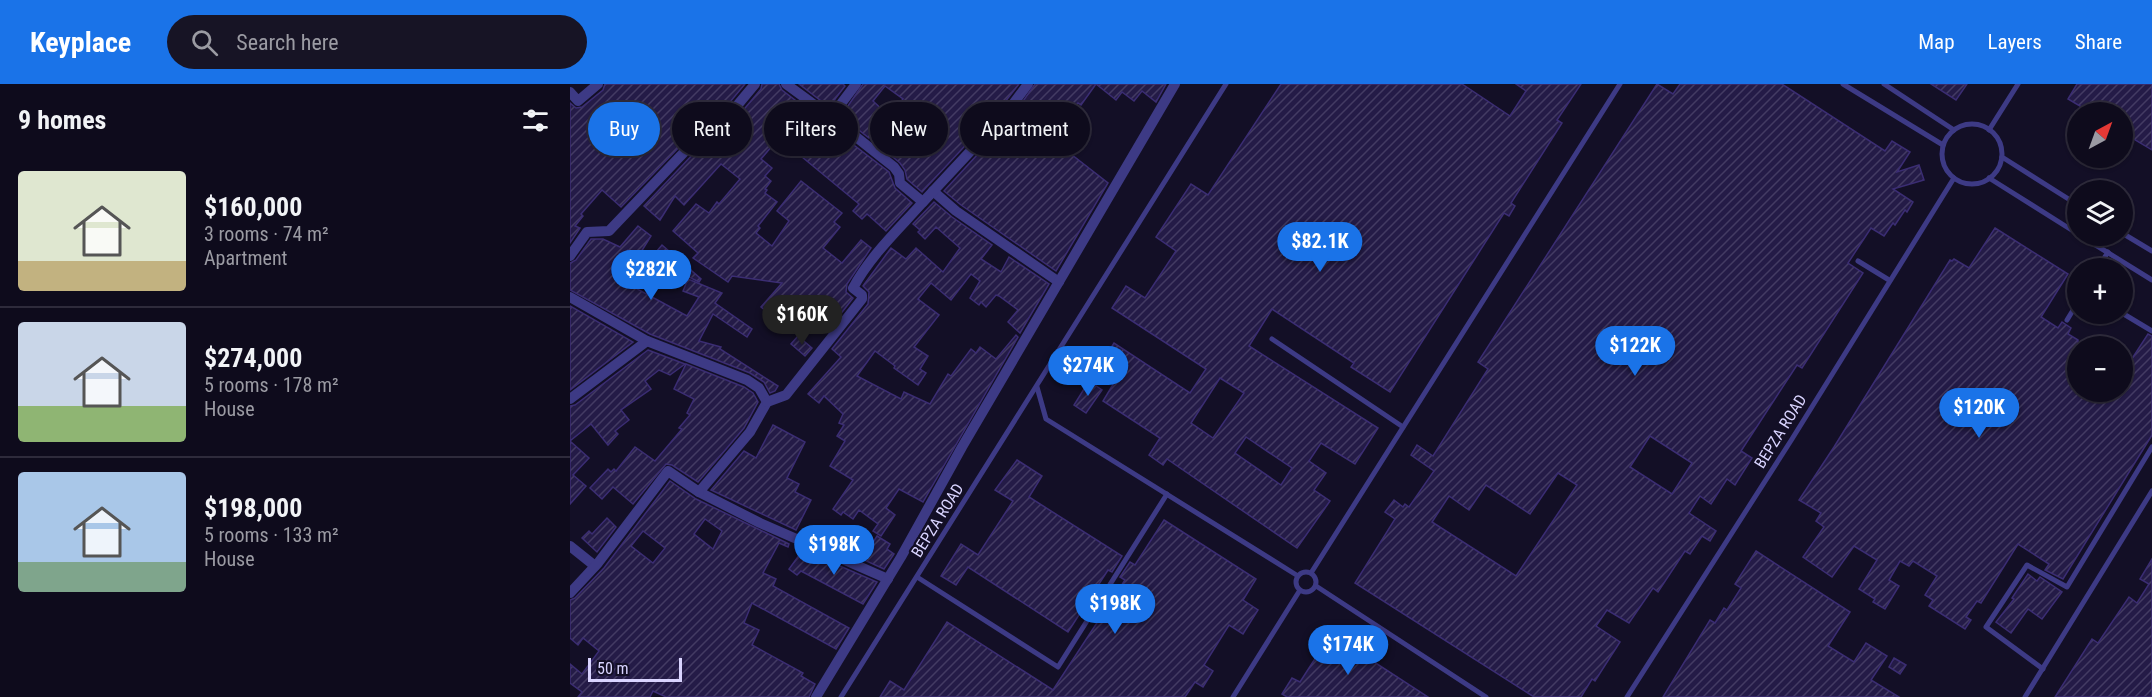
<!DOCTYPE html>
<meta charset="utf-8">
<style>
:root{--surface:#0e0b1c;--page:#171425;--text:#f1f3f6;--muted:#9b9ba3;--line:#2e2b3b;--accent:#1a73e8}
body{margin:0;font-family:"Roboto Condensed",sans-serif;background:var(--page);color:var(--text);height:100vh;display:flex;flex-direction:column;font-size:22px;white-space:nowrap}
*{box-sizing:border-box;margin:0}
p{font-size:20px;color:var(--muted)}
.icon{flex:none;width:33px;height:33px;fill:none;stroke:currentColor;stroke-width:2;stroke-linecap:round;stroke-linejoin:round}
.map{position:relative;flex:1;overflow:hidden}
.drawer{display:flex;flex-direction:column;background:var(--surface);width:570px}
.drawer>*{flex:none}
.guide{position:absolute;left:18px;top:18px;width:570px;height:54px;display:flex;gap:12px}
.needle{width:39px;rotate:41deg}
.controls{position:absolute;left:1497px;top:18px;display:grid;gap:12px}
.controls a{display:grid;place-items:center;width:66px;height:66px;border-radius:50%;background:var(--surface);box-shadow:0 2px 4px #0004,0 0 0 2px var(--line);font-size:30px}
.scale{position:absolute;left:18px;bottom:15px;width:94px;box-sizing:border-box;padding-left:6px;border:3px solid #d9d4ff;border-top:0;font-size:16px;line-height:21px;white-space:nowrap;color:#d9d4ff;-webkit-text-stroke:4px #130f26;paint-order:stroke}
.price{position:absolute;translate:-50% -51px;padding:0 14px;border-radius:21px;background:var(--accent);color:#fff;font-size:20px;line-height:39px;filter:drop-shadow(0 2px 3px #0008)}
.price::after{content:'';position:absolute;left:50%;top:36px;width:18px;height:14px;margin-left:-9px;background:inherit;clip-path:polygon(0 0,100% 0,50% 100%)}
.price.on{background:#222;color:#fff}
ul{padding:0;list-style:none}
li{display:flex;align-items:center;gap:18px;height:150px;padding:0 18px}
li+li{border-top:2px solid var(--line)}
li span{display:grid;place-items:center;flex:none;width:168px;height:120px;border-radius:6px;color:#555}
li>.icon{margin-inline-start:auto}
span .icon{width:72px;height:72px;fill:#fffc;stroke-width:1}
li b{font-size:26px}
h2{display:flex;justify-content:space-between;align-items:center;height:72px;padding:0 18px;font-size:26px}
.tag{padding:0 21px;border-radius:27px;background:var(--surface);box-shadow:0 2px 4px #0004,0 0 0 2px var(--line);font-size:21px;line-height:54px}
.tag.on{background:var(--accent);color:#fff}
header{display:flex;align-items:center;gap:36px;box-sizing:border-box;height:84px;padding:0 30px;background:var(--accent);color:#fff}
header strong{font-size:28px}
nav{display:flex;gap:33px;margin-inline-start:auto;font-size:21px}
.search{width:420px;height:54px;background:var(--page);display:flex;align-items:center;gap:15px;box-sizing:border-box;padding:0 21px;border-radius:33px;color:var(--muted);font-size:22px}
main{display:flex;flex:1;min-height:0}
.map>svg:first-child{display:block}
.building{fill:url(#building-hatch);stroke:#3b2d73;stroke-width:1.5;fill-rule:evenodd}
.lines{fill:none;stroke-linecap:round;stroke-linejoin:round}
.lane{stroke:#3d3a85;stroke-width:5}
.street{stroke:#3d3a85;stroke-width:10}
.labels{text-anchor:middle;stroke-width:4.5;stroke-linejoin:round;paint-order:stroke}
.street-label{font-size:16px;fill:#d9d4ff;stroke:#130f26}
</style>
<header>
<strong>Keyplace</strong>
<div class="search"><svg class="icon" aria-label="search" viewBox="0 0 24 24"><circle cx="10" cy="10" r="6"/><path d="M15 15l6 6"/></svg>Search here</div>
<nav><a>Map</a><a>Layers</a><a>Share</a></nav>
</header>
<main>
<section class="drawer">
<h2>9 homes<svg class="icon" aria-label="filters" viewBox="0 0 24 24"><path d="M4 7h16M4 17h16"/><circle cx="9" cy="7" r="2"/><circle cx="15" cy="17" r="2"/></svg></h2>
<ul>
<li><span style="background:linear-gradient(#dfe7d0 75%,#c2b280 0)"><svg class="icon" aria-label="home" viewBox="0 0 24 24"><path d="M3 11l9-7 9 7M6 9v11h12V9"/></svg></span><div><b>$160,000</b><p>3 rooms · 74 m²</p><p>Apartment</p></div></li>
<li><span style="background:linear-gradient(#c9d6e8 70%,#8fb573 0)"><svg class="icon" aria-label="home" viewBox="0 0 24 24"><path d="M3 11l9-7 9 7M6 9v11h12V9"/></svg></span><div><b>$274,000</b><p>5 rooms · 178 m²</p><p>House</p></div></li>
<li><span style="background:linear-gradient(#a9c7e8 75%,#7fa58c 0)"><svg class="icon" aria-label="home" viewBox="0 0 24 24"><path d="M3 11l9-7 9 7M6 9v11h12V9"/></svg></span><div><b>$198,000</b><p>5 rooms · 133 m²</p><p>House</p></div></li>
</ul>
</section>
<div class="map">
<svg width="1582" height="613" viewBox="0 0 1582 613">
<defs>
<pattern id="building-hatch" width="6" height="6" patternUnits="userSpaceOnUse" patternTransform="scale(1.5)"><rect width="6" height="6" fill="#241b47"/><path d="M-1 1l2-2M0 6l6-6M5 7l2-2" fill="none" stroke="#433b63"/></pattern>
</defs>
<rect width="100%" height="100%" fill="#130f26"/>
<g class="building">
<path d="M35,0H175L155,24L144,31L123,53L115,57L51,123L32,106L11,130L13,132L5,142L10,144L0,159V19L6,24L12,23L33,6Z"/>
<path d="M192,0H209L212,6L319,88L325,104L342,119L316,147L297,130L292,135L283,127L289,120L232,73L238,66L235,63L239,58L237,57L239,55L217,37L198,58L202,62L191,75L202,84L195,92L201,97L195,105L197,106L195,109L207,118L188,142L190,144L186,149L202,162L219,137L207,127L231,97L272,129L264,138L270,143L253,164L272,179L291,156L301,164L277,200L276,208L283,214L266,236L244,221L234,233L219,219L205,235L191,223L212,199L162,192L158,198L123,174L128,169L103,147L126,120L139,129L147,118L149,120L170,95L151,80L114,121L105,112L90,136L74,122L124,69L132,65L154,42L166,35L191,5Z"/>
<path d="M229,0H273L275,2L259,23Z"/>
<path d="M293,0H449L431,23L352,108L337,95L335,86L330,79L318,69L323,63L319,59L329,48L315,36L333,15L315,2L303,17L318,31L299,54L271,32Z"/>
<path d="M465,0H596L586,18L572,7L564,17L552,8L546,16L526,0L511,21L508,19L479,53L538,99L486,187L391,121L374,107L442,33Z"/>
<path d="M711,0H892L940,32L956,7L946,0H1011L987,36L992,39L941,119L945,122L939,132L934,129L820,308L781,283L784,279L702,225L679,262L808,344L785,380L751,359L739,377L756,389L744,406L760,417L727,464L597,375L593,381L579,371L590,354L533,317L550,289L532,278L544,259L620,309L636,285L542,224L556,202L575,214L606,167L586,153L621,100L638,111ZM650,294L674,309L643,354L621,339ZM676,353L722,384L711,401L665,369Z"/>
<path d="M1087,0L1103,10L1110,0H1212L1315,67L1322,57L1340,68L1327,88L1349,81L1354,96L1323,105L1343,118L1337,128L1335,126L1325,141L1323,139L1314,152L1301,144L1278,179L1293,189L1232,284L1227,281L1171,367L1182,374L1165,401L1157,395L1141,420L1130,412L1119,429L1146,447L1140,457L1132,452L1120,470L1115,467L1088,508L1083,504L1059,539L1037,526L1026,542L1050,558L1025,597L1022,595L1011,613H964L785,499L825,435L815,428L824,416L833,423L835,420L839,423L864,387L841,371L847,361L863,372L918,285L908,278ZM1080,352L1122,379L1102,410L1060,383ZM988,389L1007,401L946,492L862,438L879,412L899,426L916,401L960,430Z"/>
<path d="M1361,0H1397L1386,16Z"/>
<path d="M1507,0H1582V66L1552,48V28H1520L1498,15Z"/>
<path d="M364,118L382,133L422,161L411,175L431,188L439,173L479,200L450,249L438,238L448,226L429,212L426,211L416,223L411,218L409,221L400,214L410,197L401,190L381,216L361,199L348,215L369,231L344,263L358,272L350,285L356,289L348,301L324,284L325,282L305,267L287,292L331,315L334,308L360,320L378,290L381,292L401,265L406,269L410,263L426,275L446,251L448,253L353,418L329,405L316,424L325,431L311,452L303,447L308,440L289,426L283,435L273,428L271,431L263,425L283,396L260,382L275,357L267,352L274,341L269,339L273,330L254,312L249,319L238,310L271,273L262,265L298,220L299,208L293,202L321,164L336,175L346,164L373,188L390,164L366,143L355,155L348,148L350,146L343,140Z"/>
<path d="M68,142L81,152L68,173L58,166L45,193L117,232L129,213L113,207L118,195L152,209L145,219L182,245L177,253L143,230L129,257L151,263L150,265L208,302L205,307L200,309L194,298L180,289L80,250L0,206V179L6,176L21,155H33L50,163Z"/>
<path d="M1425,144L1498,190L1471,233L1488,244L1492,238L1501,244L1498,250L1508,256V308H1552V290L1578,250L1582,252V351L1493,495L1475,486L1479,480L1448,460L1411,519L1407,517L1396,533L1401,536L1395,545L1359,522L1363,516L1355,511L1367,492L1343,477L1339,482L1330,477L1319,496L1329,502L1315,525L1303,518L1305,515L1289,505L1307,476L1284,462L1262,493L1233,473L1254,443L1246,437L1251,429L1229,416L1264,363L1380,176L1382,177L1384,175L1399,184Z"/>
<path d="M92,161L131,195L129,198L101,184L96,193L75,181Z"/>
<path d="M0,222L63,258L0,306Z"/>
<path d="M228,252L242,264L235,272L221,260Z"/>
<path d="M78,266L115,280L100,291L89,286L75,297L81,305L51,326L59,336L45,347L48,350L38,361L21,340L0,357L19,374L3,391L16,402L0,420V322L5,321Z"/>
<path d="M116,280L174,303L183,309L188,318L174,344L128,398L102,381L96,380L63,420L43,403L32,415L20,404L38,385L41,388L44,385L46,387L65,363L85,377L112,345L109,344L120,331L117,329L124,315L104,305Z"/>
<path d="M519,297L532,306L516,329L504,321Z"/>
<path d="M203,341L235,358L217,394L229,400L225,408L241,416L226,446L141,406L174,367L186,374Z"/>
<path d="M447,376L472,392L459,413L552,472L542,488L538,486L498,548L398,483L386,501L371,492L391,460L408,471L443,417L425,406Z"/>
<path d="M100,397L126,415L219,460L218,463L209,459L193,489L206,495L203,502L279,544L266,565L182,519L174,539L189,546L182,561L233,589L231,592L245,600L239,613H96L83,607L80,613H8L12,608L0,599V580L12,590L29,567L13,554L8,561L0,554V516L5,514L34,484ZM135,435L152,447L143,465L124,450ZM73,447L95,464L83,479L61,462Z"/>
<path d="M37,434L46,443L27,468L12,454L19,447L22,450Z"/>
<path d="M594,436L686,495L673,516L688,526L673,550L659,541L634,581L643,587L633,603L625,598L615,613H310L320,597L334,606L377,538L483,606L555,496L550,493L560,478L565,481Z"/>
<path d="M307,452L320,460L317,465L324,470L314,485L292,475Z"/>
<path d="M233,466L307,498L293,520L231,487L227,491L219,485Z"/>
<path d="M1186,467L1280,528L1258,562L1284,578L1296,559L1317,572L1301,596L1329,613H1093L1140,536L1145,539L1154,524L1157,526L1171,504L1165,500Z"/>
<path d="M1582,475V613H1485L1522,555L1528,559L1559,513L1567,519L1579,500L1570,495Z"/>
<path d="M1458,490L1467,497L1470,493L1492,508L1472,535L1458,525L1441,549L1426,538L1444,515L1442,514Z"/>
<path d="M761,550L858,613H717L712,610L722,594L730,598Z"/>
<path d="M1324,574L1336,581L1330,590L1319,583Z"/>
</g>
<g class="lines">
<g class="lane">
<path d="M1273,0L1373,61"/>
<path d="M1314,0L1384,46"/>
<circle cx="1402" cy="70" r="30"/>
<path d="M1419,46L1448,0"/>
<path d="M1432,73L1508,121"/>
<path d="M1419,94L1508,150"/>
<path d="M1552,149L1582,167"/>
<path d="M1511,152L1582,196"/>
<path d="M1288,177L1319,196"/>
<path d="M1528,184L1538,168"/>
<path d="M1552,229L1582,247"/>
<path d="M1497,236L1508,218"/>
<path d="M702,255L833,343"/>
<path d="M467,303L476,335L728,492"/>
<circle cx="736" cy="498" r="10"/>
<path d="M741,489L1050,0"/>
<path d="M347,493L488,583L597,410"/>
<path d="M746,502L916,613"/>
<path d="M1473,585L1416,543L1457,481L1497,503L1582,363"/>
<path d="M271,613L656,0"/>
<path d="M663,613L730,506"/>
<path d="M1057,613L1222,355L1384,94"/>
<path d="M1455,613L1582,407"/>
</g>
<g class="street">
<path d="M216,0L261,33"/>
<path d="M0,8L8,17L28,0"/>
<path d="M363,107L386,127L489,198"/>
<path d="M353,118L437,28L458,0"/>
<path d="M0,172L17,148L39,147L120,62L127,60L149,36L160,30L185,0"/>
<path d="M0,213L77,257L177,296L189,304L197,318L180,348L129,408L190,439L318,495"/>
<path d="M0,315L77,257"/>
<path d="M197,318L216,311L292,215V211L283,204C300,172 329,145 353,118L330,99L329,90L324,83L261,33L286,0"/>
<path d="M0,462L25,482"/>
<path d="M0,509L28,479L98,387L129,408"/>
<path d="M246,613L331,473L392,363L605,0"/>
</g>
</g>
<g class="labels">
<g class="street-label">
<text transform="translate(1210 347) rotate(-58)" y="6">BEPZA ROAD</text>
<text transform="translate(367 436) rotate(-58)" y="6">BEPZA ROAD</text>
</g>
</g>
</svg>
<div class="controls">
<a><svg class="needle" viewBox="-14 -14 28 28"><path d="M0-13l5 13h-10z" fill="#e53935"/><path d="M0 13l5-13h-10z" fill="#9b9ba3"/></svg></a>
<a><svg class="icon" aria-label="layers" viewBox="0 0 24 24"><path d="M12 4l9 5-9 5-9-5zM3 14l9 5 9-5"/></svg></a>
<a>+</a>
<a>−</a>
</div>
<div class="scale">50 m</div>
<b class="price" style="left:750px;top:189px">$82.1K</b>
<b class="price" style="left:81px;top:217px">$282K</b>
<b class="price on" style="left:232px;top:262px">$160K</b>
<b class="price" style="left:1065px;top:293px">$122K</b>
<b class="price" style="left:518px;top:313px">$274K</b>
<b class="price" style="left:1409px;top:355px">$120K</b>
<b class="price" style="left:264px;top:492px">$198K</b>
<b class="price" style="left:545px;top:551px">$198K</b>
<b class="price" style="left:778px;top:592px">$174K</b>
<div class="guide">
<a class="tag on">Buy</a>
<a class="tag">Rent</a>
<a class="tag">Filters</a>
<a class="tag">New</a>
<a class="tag">Apartment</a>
</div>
</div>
</main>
